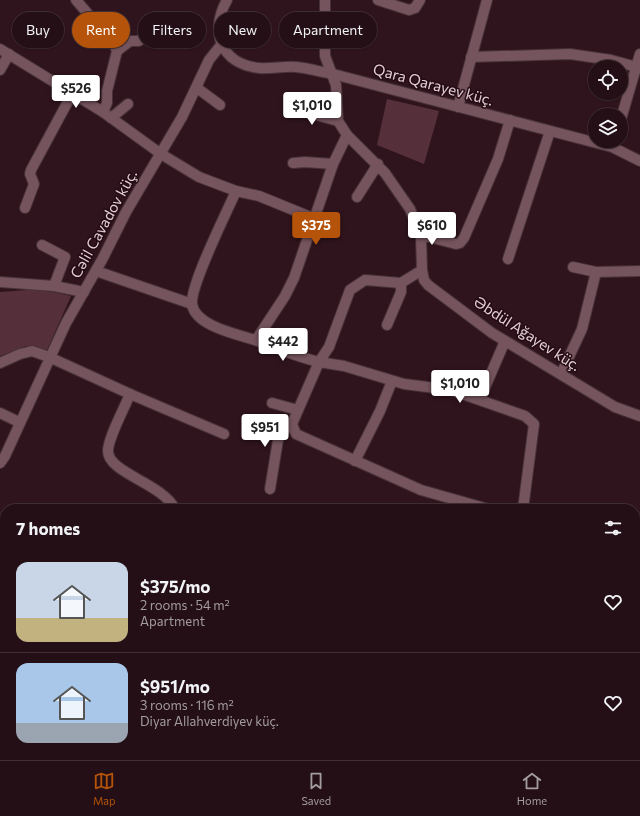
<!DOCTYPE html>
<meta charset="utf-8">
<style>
:root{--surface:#240f16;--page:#2c181f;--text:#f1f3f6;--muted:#a39ca1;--line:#412f35;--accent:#b45309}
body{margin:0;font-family:Commissioner,sans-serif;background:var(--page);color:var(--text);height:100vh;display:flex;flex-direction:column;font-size:15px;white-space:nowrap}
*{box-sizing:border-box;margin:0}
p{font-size:13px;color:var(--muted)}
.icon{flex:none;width:22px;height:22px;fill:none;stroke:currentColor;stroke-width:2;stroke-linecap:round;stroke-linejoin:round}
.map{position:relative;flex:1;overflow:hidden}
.side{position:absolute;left:0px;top:504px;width:640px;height:256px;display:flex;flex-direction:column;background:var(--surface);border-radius:16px 16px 0 0;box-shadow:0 1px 3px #0004,0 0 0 1px var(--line)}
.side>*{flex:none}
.hud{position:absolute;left:12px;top:12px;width:400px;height:36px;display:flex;gap:8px}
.fabs{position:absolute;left:588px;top:60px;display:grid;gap:8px}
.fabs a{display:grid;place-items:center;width:40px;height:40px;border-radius:50%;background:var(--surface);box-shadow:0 1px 3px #0004,0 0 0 1px var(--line);font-size:20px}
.price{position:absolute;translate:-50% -34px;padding:0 9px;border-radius:4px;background:#fff;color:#222;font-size:13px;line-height:26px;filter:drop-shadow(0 1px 2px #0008)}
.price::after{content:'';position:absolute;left:50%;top:24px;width:12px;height:9px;margin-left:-6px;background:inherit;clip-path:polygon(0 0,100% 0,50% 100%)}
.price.on{background:var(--accent);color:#fff}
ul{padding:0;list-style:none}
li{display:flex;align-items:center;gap:12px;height:100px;padding:0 16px}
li+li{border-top:1px solid var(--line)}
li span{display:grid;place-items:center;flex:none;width:112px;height:80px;border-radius:12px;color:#555}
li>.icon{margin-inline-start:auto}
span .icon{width:48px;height:48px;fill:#fffc;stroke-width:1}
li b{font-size:17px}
h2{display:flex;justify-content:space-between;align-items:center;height:48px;padding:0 16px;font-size:17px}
.pill{padding:0 14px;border-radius:18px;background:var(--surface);box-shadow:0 1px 3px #0004,0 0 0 1px var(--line);font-size:14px;line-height:36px}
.pill.on{background:var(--accent);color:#fff}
.dock{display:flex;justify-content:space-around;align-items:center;height:56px;border-top:1px solid var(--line);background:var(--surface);font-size:11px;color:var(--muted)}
.dock a{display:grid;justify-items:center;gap:2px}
.dock .on{color:var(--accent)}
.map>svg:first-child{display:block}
.green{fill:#55303b}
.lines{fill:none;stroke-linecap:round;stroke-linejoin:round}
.minor-casing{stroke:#473238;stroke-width:12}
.minor{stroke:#75545d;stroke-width:10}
.labels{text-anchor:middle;stroke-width:3;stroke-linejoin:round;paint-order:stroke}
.street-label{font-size:15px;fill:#e3cfd4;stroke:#250b14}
</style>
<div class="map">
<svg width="640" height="760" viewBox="0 0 640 760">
<rect width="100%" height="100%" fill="#30141d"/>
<g class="green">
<path d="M387,99L439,111L424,164L377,145Z"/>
<path d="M40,289L71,296L47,350L26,346L0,356V292Z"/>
</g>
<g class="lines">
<g class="minor-casing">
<g id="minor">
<path d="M76,0L114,44L117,51L107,91V103L103,112"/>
<path d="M227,0C209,32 221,64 259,68C271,69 284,66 296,67C308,68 321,72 333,74L589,141L612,147L640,161"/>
<path d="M325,0V56L336,85L338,121L347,135L385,173L410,209L421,237L422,270L424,280L428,285L492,333L615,407L640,416"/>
<path d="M378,0L409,10L415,8L420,0"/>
<path d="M0,49L103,112L161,154L199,177L236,191C227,212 190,285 192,304C195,327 241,335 258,341C278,349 298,357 319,362L292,424L296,434L421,490L488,509"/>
<path d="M117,51L130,41H139L146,34L154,19"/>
<path d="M471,57L570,54L611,60L640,68"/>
<path d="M0,70L9,54"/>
<path d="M197,88L220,105"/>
<path d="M458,107L487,0"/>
<path d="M291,108L338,121"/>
<path d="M111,118L128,104"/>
<path d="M621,119L640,54"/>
<path d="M293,163L305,162L333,164"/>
<path d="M236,191L259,196L313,218"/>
<path d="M357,197L378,164"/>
<path d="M25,208L34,184L30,174L31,170L72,94"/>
<path d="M421,237H429L456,244L460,243L464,238L498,159L510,120"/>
<path d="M42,245L65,257L54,286"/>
<path d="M508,259L550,131"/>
<path d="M573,267L596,272"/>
<path d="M96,271L192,304"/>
<path d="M0,282L54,286L84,292"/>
<path d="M401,283L365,280L350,290L329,347L319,362L344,366L404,384L451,390L525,416L534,424L523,509"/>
<path d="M387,325L401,292V283L422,270"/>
<path d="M256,340L285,296L294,278L333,164L347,135"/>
<path d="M0,363L20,354L32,351L49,357L130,394L224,434"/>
<path d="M561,374L582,329L596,272L640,271"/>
<path d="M130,394C125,407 108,438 108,451C108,473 162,483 175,509"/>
<path d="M480,399L505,341"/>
<path d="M272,403L298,410"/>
<path d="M0,413L19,422"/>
<path d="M355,461L380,411L392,381"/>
<path d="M0,463L5,456L66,323L103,258L126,212L182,117L209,60L221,45"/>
<path d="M270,489L278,440L282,432L292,424"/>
<path d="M635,545L640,546"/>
<path d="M0,578L5,579"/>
<path d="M635,637L640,638"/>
<path d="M22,760L35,755"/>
<path d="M136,760L137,755"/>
<path d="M361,760V755"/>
<path d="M519,760V755"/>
</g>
</g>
<use href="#minor" class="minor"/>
</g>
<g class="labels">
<g class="street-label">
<text transform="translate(433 85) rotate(15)" y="5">Qara Qarayev küç.</text>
<text transform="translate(104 224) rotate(-61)" y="5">Cəlil Cavadov küç.</text>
<text transform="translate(527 334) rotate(33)" y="5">Əbdül Ağayev küç.</text>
</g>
</g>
</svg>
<div class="fabs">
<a><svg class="icon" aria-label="locate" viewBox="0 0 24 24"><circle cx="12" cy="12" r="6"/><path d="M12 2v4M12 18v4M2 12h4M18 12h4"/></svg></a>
<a><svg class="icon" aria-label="layers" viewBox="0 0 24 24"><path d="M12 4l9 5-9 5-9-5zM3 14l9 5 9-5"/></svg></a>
</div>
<b class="price" style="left:76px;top:109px">$526</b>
<b class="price" style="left:312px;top:126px">$1,010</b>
<b class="price on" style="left:316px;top:246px">$375</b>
<b class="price" style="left:432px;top:246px">$610</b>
<b class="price" style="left:283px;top:362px">$442</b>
<b class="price" style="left:460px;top:404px">$1,010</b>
<b class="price" style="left:265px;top:448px">$951</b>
<div class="hud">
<a class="pill">Buy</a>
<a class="pill on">Rent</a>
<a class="pill">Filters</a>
<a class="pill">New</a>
<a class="pill">Apartment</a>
</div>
<section class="side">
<h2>7 homes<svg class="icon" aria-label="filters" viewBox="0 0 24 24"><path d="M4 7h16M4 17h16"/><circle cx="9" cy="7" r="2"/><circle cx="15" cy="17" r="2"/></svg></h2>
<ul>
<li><span style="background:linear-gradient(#c9d6e8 70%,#c2b280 0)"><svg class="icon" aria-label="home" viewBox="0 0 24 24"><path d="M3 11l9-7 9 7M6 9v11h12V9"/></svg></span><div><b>$375/mo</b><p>2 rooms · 54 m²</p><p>Apartment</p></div><svg class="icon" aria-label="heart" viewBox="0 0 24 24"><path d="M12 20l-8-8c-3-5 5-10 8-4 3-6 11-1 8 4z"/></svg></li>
<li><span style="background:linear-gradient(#a9c7e8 75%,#9aa5b1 0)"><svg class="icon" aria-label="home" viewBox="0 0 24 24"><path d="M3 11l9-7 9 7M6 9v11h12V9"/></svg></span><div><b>$951/mo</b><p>3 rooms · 116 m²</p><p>Diyar Allahverdiyev küç.</p></div><svg class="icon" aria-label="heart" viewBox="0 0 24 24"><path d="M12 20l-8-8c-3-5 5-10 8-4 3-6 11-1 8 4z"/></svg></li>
</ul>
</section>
</div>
<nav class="dock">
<a class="on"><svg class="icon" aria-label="map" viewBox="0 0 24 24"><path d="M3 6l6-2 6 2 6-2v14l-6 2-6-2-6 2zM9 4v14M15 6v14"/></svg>Map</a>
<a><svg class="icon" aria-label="saved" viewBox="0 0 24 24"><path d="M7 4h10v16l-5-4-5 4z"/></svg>Saved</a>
<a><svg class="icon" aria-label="home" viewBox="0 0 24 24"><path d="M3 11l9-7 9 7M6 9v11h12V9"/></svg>Home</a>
</nav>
